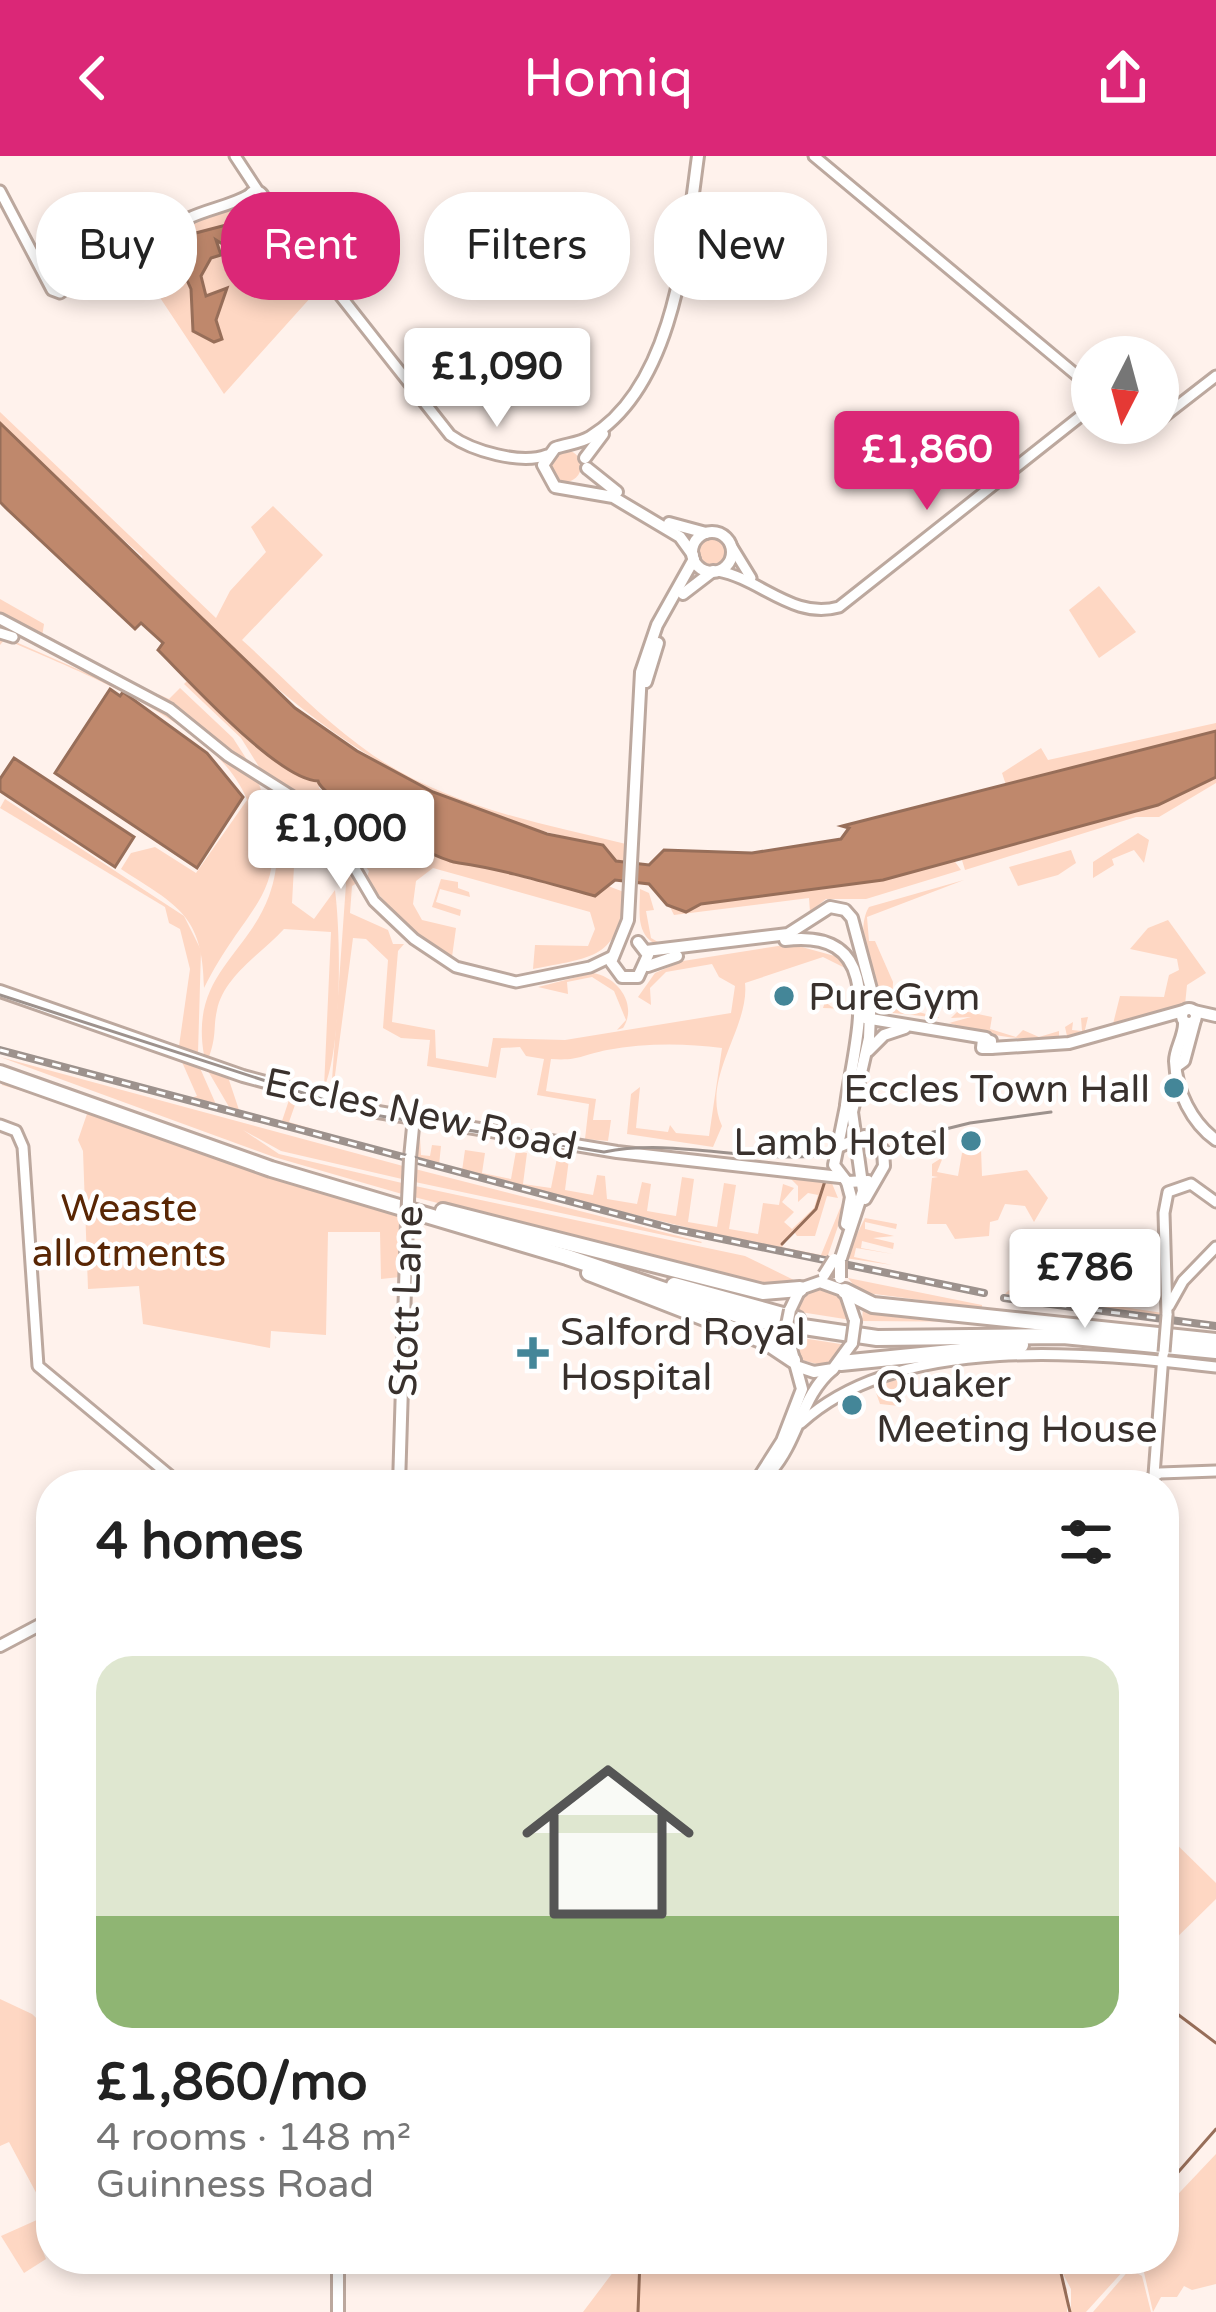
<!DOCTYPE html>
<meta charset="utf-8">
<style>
:root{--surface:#fff;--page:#f2f2f2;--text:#222;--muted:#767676;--line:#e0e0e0;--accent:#db2777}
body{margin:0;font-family:"Varela Round",sans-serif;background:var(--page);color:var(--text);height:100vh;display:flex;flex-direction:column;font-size:45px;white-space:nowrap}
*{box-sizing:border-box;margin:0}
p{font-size:39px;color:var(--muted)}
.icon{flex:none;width:66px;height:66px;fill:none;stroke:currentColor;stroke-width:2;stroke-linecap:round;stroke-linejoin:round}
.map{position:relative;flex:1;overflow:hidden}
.drawer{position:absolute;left:36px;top:1314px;width:1143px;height:804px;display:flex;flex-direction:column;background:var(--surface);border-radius:48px;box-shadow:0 6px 18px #0003}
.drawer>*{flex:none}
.banner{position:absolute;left:36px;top:36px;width:1146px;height:108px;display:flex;gap:24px}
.needle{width:78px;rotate:186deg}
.fabs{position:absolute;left:1071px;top:180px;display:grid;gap:24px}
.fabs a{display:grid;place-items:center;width:108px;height:108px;border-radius:50%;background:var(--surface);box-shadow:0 6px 18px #0003;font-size:60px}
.price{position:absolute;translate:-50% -102px;padding:0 27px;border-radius:12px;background:#fff;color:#222;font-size:39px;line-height:78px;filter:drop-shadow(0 3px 6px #0008)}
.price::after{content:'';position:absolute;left:50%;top:72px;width:36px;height:27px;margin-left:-18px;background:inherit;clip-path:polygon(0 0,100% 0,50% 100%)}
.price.on{background:var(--accent);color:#fff}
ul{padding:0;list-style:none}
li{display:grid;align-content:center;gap:24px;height:636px;padding:0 60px}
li+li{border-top:3px solid var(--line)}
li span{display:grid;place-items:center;height:372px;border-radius:36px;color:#555}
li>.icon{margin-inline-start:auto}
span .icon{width:216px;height:216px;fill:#fffc;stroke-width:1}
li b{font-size:51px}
h2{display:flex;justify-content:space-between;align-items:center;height:144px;padding:0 60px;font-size:51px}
.chip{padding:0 42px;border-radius:48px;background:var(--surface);box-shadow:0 6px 18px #0003;font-size:42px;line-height:108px}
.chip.on{background:var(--accent);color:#fff}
header{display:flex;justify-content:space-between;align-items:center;height:156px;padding:0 60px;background:var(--accent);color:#fff;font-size:54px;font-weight:600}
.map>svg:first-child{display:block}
.green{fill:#fed7c3}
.water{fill:#bf886c;stroke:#976e59;stroke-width:3}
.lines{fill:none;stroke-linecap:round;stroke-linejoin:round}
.stream{stroke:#976e59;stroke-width:3}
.secondary-casing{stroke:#bca89e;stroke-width:15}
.primary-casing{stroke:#bca89e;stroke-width:16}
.highway-casing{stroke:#bca89e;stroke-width:20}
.secondary{stroke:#fff;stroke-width:9}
.primary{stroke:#fff;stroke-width:10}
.highway{stroke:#fff;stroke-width:14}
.tram{stroke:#9d928d;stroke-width:3}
.rail-casing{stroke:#9d928d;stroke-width:8}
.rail{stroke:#fff;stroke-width:3;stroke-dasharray:9;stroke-linecap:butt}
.secondary-bridge-casing{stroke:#bca89e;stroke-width:15;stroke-linecap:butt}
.primary-bridge-casing{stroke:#bca89e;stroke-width:16;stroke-linecap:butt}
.secondary-bridge{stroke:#fff;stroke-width:9}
.primary-bridge{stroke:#fff;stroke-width:10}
.poi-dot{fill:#448698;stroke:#fff;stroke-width:4.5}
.labels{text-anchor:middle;stroke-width:9;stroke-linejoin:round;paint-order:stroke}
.poi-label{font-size:39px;fill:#39312d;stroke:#fff;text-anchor:start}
.street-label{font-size:39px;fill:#39312d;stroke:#fff}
.park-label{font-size:39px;fill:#592604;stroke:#fff}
</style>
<header><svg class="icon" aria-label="back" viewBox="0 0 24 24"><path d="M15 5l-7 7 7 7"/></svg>Homiq<svg class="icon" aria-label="share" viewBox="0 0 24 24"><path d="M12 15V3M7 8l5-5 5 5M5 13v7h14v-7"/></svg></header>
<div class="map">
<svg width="1216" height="2156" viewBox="0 0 1216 2156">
<rect width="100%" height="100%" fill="#fff2ec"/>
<g class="green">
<path d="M233,52L275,63L320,120L321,130L224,238L137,107C169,80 191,60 233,52Z"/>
<path d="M0,256L216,462L230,435L266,396L251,371L273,350L323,399L242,484C280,518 317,558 359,589C436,648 534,666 626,688V707L615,705L603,689C393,648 290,551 144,409L142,400L27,299L0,267Z"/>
<circle cx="565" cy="310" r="16"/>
<circle cx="712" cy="395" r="14"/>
<path d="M1099,430L1136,476L1099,502L1069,454Z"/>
<path d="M0,443L44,468L42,481L0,457Z"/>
<path d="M0,479L150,545L257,622C298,740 251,738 204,832C203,759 178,750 121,713L131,697L155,691L196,717L247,644C217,566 76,515 5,483L0,489Z"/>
<path d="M188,524C221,556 277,621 318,625L319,632C400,696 497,714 595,740L608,730L624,736C620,804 591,801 533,813L535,789L588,790L595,773L590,756L433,712L416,725L413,748L422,764L456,772L452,801L407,771L366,724L369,715L323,656L261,614L241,582L184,528Z"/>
<path d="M180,532L233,582L249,607L158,538L169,543Z"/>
<path d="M1216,567V575L1007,632L1002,617L1041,592L1048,604Z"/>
<path d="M1216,621V627L1159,661H1136L965,714L961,701L1158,649Z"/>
<path d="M268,629L311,657L335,684L311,669L296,674L292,747L314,763L335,734C341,781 342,890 324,932L331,776L284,773C262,797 224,820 217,854C213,871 217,879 209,901L204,899C190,820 246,801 269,740C283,702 276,667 268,629Z"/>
<path d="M5,643L184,760L201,794L198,897L179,890L190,813L180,773L169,767L165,751L0,652Z"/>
<path d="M1138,677L1149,684L1144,707L1134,694L1112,703L1114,709L1093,722V706Z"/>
<path d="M333,685L357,727L352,730L350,757L388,774L393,788H404L398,795L392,866L435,874L436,902L488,911L493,882L565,884L731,857L735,830L719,821L712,808L666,816L650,832L651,849L638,841L655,817L683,805L791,788L842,802L855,830L853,853L823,852L825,846L835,853L847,849L851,829L845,812L823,801L745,827C750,872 700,922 722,970L713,991L627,978L631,938L640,931L636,972L668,976L670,969L676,977L709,980L722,892C684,887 645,887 607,894C582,899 579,905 551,903L546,935L596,943L593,964H611L608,985L585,983L589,948L537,939L544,903L526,900L520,891L501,892L496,922L427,910L430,884L401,882L383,872L388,804L366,783L353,782L334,927L336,939L357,941L354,944L331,938L346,728Z"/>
<path d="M1071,694L1076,707L1058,719L1018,730L1009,711Z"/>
<path d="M953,703L961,714L866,743H826L810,756L809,742L674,759L669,749L686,756L700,748L883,724Z"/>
<path d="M441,723L458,726V732L469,736L470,741L440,733L436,746L461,754L460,760L432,751Z"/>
<path d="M964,724L867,761L869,785H875L893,826L892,849L941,862L893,857C874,837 853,776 869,751Z"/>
<path d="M640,733L649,737L654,754L646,755L651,782L658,786L714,782L657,789C635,778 640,755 640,733Z"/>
<path d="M1168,764L1206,817L1187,829L1185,849L1113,868L1120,840L1164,841L1169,819L1179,814L1177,803L1130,793L1148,772Z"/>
<path d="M593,817C618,821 638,849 623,872L617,874L626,864L614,835L592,821L567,826L568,838L538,831Z"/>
<path d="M959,854L992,861L990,873L1016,881L1023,874L1039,881L1059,875V882L1067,880L1065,871L1073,866L1072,874L1082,875L1081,862L1088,861L1084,878C1035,888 996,882 949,867L971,861L951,862Z"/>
<path d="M0,901L403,1010L402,1023L281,995L243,974L279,998L402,1027V1038L274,1001Z"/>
<path d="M182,906L200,912L218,953L188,943L197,940Z"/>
<path d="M208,915L228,921L239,954L282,965L290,941L355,958L296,946L289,966L404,1000L232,956Z"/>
<path d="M0,922L401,1061L400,1121L381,1123L380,1076H328L326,1179L271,1175L270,1192L143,1168L139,1130L88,1133L83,995L78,984L88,955L2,929Z"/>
<path d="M420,981L421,999L430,1000L432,989L441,990L439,1009L462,1015L465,994L485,997L482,1017L511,1023L516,995L527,997L523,1028L551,1032L557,1002L569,1003L565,1034L593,1039L597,1019L605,1020L607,1043L637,1048L642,1026L651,1028L647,1055L676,1060L682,1021L694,1023L688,1066L717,1071L724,1027L736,1029L729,1073L758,1078L763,1047L779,1049L783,1028L794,1032L782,1046L794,1056L784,1066L792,1073L814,1052L818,1039L808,1037L798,1046V1030L789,1021L831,1025L838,1042L827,1040L815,1080H797L793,1074L782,1091L821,1099L843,1045L840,1033L845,1050L826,1105L416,1006Z"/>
<path d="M981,993L982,1020L1027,1014L1048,1042L1034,1066L1025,1050L1005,1048L998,1064L990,1066L989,1080L955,1083L946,1068H927L932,1022L938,1021L932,1020V1008L943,1001L937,1016L958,1020L962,997Z"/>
<path d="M415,1013L702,1086L701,1087L415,1026Z"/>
<path d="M415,1030L745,1100L798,1126L780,1133L414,1041Z"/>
<path d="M865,1062L897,1068L896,1073L865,1066V1073L894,1080L873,1082L894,1087L893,1093L862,1085L861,1092L893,1098L856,1092L854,1101L892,1109L845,1102Z"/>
<path d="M848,1122L982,1149V1152L859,1136Z"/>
<path d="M821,1131L846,1144L851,1164L794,1155L800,1142Z"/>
<path d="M1009,1134L1163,1157L1164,1161L1005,1138Z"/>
<path d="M863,1151L999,1166L862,1165Z"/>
<path d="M789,1180L847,1189L828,1211L798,1203Z"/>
<path d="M904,1221L899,1250L880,1248L874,1231Z"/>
<path d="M1164,1676L1216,1727V1743L1164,1794Z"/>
<path d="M0,1843L32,1858L51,1876V2083L40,2088L46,2103L24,2117L1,2080L48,2059L9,1986L0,1990Z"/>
<path d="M1216,1998V2128L1192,2134L1184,2130L1177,2141H1161L1153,2156L1141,2103H1164V2053Z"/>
<path d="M623,2103H1064L1060,2117L1067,2133V2156H583Z"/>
<path d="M1066,2103L1125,2113L1086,2156H1071V2133L1062,2116Z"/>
<path d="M1130,2113L1142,2120L1151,2156H1093Z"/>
</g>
<g class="water">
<path d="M230,68L237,80L232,94L216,84L221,99L211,102L201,120L206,140L227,132L216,164L222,183L214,186L193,175L191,133L172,91L192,78Z"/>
<path d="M0,267L295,552L357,595L433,636L547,678L603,689L616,705L649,709L664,694L752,697L841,683L849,672L842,670L850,668L1216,575V621L1158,649L883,724L701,748L686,756L667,749L649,728L615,724L595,740C551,728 502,713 459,707C434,704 323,644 318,625C279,624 192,528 158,494L163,487L141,467L135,473L8,354L0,346Z"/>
<path d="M110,533L120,540L123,536L207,597L243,641L197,712L55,617Z"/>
<path d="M14,602L134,681L115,711L0,635V623Z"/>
</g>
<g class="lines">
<g class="stream">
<path d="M782,1088L816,1053L825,1025"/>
<path d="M1164,1848L1216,1887"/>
<path d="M1173,2022L1216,1973"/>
<path d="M1065,2103L1061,2117L1070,2156"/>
<path d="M638,2156L640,2103"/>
</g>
<g class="secondary-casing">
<g id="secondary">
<path d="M235,0L258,35"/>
<path d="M814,0L1092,232"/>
<circle cx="256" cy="43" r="8"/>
<path d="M0,35L52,134L60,137L78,124"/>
<path d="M265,44L450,279C472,295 521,309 547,299"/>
<path d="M45,115C99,147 144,85 187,63C207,53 230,50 249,39"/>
<path d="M1158,265L1216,220"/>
<path d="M1138,267H1153"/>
<path d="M732,391L751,422"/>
<path d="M718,415C761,423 793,464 839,451L1092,251"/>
<path d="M0,463L170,553L228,600L309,651L337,682L374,745L414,783L456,811L516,826L590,811L613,800"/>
<path d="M0,477L13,481"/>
<path d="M0,969L16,975L23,991L38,1210L181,1329"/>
<path d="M1169,1150L1183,1125L1216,1091"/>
<path d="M1167,1159L1164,1057L1168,1036L1191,1028L1216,1046"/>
<path d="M801,1267C901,1176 1092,1197 1216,1211"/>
<path d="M1154,1319L1163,1199"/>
<path d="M1140,1329L1160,1317L1216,1315"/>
</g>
</g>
<g class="primary-casing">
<g id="primary">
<path d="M585,302L603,278"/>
<path d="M587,312L617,336"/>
<path d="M669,367L706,377"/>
<circle cx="712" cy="396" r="20"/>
<path d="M693,399L680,381L613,341L555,331L543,309L555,292C567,288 580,287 590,281C675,230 686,87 698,0"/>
<path d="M683,438L713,415"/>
<path d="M646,526L658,487"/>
<path d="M785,784C893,771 854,884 846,949"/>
<path d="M638,786L648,799L638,821H622L611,806L628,764L641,516L657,469L694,403"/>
<path d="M646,795L788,778L830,751L845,754L852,762L871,833L869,882L852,956L863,1035L840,1105"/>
<path d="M648,810L677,800"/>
<path d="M0,835L243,920L378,956L617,996L840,1021"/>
<circle cx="1189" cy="860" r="7"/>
<path d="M1194,855L1216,860"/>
<path d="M865,862L986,882"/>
<path d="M1184,866C1185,879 1175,893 1175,905C1176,935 1192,967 1216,984"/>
<path d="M983,883L991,885V892H982Z"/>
<path d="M991,892L1069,887L1183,855"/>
<path d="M868,895L884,879L905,872"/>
<path d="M1177,910L1184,905L1195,864"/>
<path d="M846,950L834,1009L847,1026L868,1025"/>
<path d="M836,992L864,980L883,994L884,1010L865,1043"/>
<path d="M410,1002L414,961"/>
<path d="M846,1068L851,1041L847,1026"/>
<path d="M790,1154L800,1133L820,1126L845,1135L855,1165"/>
<path d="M799,1211L814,1216L833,1213L852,1187"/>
<path d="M771,1315C799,1283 801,1239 833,1213"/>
<path d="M399,1329L407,1066"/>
<path d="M754,1329L782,1285L802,1233L786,1174"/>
<path d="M0,1490L51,1463"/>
<path d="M338,2156V2103"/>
</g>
</g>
<g class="highway-casing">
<g id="highway">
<path d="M0,917L271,1013L567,1101L750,1163L877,1182L1063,1180L1216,1195"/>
<path d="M443,1055L763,1136L800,1133"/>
<path d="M589,1117L766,1186L793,1204"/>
<path d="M674,1129L797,1163"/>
<path d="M845,1135L873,1149L1216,1185"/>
<path d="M841,1207L1021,1189"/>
</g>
</g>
<use href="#secondary" class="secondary"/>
<use href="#primary" class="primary"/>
<use href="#highway" class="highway"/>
<g class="tram">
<path d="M0,839L368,958L604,996C673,982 744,1006 815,1000"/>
<path d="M901,984L970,967L1051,956"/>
</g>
<g class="rail-casing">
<g id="rail">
<path d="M0,894L674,1073L984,1137"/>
<path d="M1004,1142L1216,1170"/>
</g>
</g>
<use href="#rail" class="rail"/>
<g class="secondary-bridge-casing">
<path id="secondary-bridge" d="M1164,1196L1167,1159"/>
</g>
<g class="primary-bridge-casing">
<g id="primary-bridge">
<path d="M407,1066L410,1002"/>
<path d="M824,1119L834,1103"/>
<path d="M840,1122V1105"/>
<path d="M786,1174L790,1154"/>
<path d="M852,1187L855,1165"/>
</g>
</g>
<use href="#secondary-bridge" class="secondary-bridge"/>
<use href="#primary-bridge" class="primary-bridge"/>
</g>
<g class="poi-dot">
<circle cx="784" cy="840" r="12"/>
<circle cx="1174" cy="932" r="12"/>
<circle cx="971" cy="985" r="12"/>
<path d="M527 1179h12v12h12v12h-12v12h-12v-12h-12v-12h12z"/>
<circle cx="852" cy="1249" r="12"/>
</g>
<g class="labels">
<g class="poi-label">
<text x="808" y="854">PureGym</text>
<text x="1150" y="946" text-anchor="end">Eccles Town Hall</text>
<text x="947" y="999" text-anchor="end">Lamb Hotel</text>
<text x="560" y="1189">Salford Royal<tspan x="560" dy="45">Hospital</tspan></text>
<text x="876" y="1241">Quaker<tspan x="876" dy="45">Meeting House</tspan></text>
</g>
<g class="street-label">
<text transform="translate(421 957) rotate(12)" y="14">Eccles New Road</text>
<text transform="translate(405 1145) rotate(-88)" y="14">Stott Lane</text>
</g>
<g class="park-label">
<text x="129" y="1065">Weaste<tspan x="129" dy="45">allotments</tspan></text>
</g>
</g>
</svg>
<div class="fabs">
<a><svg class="needle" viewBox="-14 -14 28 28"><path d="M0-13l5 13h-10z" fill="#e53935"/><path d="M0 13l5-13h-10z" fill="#767676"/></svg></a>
</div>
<b class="price" style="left:497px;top:274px">£1,090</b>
<b class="price on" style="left:927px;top:357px">£1,860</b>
<b class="price" style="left:341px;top:736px">£1,000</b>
<b class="price" style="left:1085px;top:1175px">£786</b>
<div class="banner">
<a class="chip">Buy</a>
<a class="chip on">Rent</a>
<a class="chip">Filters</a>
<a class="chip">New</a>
</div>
<section class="drawer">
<h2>4 homes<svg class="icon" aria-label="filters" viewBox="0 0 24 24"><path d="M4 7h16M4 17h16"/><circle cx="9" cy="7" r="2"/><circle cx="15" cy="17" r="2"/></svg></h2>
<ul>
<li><span style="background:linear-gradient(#dfe7d0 70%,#8fb573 0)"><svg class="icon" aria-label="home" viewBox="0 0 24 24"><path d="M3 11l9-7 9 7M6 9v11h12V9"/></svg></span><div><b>£1,860/mo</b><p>4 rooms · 148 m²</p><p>Guinness Road</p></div></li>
</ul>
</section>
</div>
